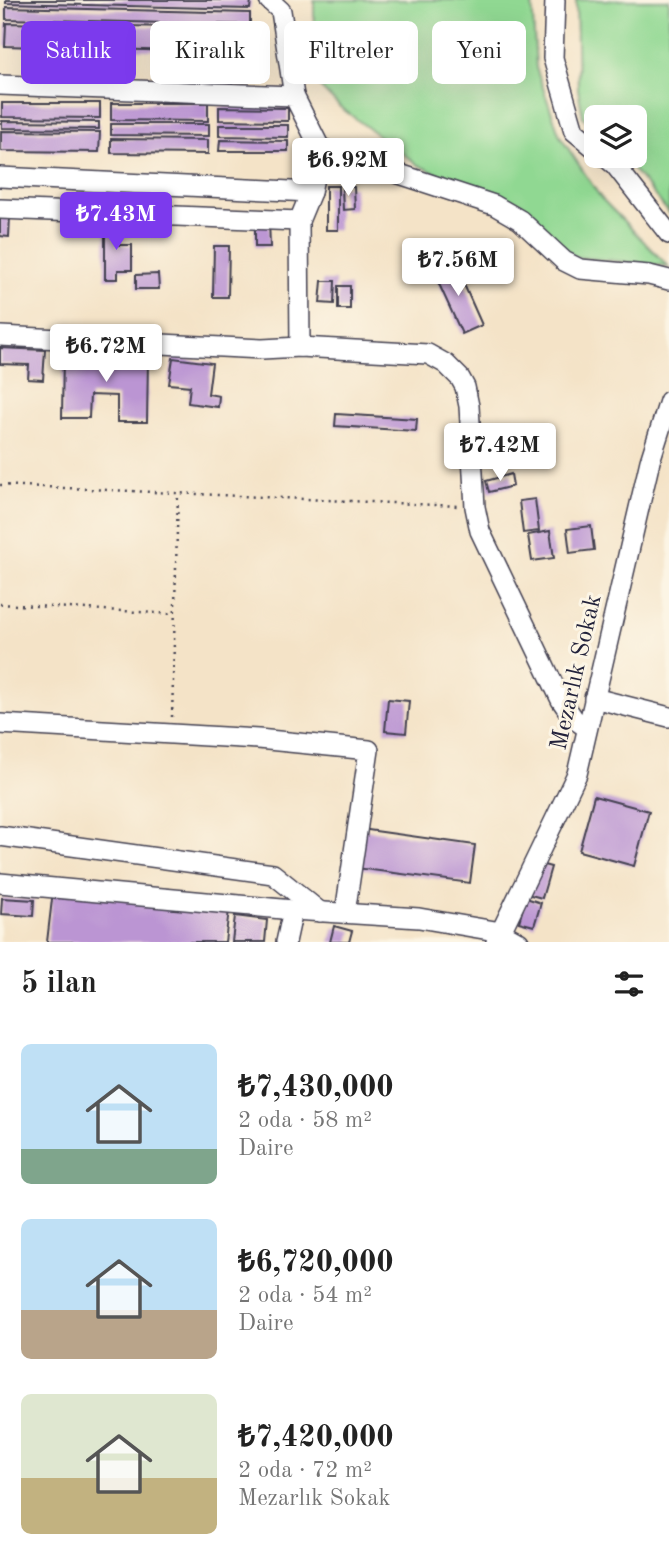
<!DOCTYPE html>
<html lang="tr">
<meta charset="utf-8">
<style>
:root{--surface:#fff;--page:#f2f2f2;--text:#222;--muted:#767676;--accent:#7c3aed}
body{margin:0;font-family:"Old Standard TT",serif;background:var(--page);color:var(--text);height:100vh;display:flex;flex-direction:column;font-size:26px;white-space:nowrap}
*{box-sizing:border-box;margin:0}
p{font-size:23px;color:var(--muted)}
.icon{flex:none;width:38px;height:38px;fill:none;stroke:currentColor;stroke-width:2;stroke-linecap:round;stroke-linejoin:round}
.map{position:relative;height:942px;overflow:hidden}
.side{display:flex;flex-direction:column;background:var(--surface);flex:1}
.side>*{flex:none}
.hud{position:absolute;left:21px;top:21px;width:628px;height:63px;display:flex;gap:14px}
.controls{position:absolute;left:584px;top:105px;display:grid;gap:14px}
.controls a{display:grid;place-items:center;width:63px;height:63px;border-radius:10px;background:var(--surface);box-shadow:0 7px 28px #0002;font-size:35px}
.price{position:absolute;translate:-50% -60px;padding:0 16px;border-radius:7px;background:#fff;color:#222;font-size:23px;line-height:46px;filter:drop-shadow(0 2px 4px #0008)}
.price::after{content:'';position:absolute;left:50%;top:42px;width:21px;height:16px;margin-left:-10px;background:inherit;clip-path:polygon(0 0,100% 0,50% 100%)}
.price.on{background:var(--accent);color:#fff}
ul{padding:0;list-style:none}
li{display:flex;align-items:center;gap:21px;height:175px;padding:0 21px}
li span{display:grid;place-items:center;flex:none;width:196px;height:140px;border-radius:10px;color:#555}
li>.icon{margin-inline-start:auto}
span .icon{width:84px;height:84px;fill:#fffc;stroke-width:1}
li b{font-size:30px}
h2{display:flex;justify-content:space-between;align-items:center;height:84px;padding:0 21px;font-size:30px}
.chip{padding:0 24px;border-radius:10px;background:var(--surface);box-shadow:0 7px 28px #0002;font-size:24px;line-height:63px}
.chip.on{background:var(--accent);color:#fff}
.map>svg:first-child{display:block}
.green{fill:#90d892;stroke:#597d66;stroke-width:2}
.building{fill:#bb95d3}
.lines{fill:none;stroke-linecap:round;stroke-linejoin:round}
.minor-casing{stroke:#423f50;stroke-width:22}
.path{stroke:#423f50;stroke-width:2.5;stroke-dasharray:2 5;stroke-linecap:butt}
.minor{stroke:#fff;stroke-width:19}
.labels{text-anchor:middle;stroke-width:6;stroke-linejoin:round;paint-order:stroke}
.street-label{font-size:24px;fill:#22223b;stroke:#fcf5e5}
</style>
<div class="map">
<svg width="669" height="942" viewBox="0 0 669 942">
<rect width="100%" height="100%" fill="#fcf5e5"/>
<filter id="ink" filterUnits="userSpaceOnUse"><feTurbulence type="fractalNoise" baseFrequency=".0143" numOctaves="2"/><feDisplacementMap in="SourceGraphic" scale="14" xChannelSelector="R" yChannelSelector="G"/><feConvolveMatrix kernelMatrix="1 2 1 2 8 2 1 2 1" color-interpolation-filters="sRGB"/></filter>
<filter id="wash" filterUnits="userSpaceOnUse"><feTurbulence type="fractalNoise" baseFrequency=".00686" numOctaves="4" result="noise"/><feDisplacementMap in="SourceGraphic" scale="28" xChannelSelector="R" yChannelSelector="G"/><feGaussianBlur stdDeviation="1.57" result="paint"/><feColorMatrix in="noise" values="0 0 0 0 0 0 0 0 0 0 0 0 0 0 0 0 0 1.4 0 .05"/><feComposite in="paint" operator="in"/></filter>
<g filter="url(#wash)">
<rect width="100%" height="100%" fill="#f4e3c7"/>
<g class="green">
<path d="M314,0H532L536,68L560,136L601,198L668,266L575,257L527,215L418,165L340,107L314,81Z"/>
<path d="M576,0H669V213L622,156H635V117H597V130L583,117L578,89Z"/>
</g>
<g id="blocks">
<g class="building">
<path d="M6,0H251L250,9L6,3Z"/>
<path d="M6,7L250,13V25L6,19Z"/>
<path d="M6,23L249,29L248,53L5,46Z"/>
<path d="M2,103H100V118L2,117Z"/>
<path d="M111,103H208V121L111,120Z"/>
<path d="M219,107L288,108V121L219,120Z"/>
<path d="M2,121L99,122V129L2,128Z"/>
<path d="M111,124H209V136L111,135Z"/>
<path d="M219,125H288V137L219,136Z"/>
<path d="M1,131L100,132L99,152L1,151Z"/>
<path d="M111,139L208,140V154L111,153Z"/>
<path d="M220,140L288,141V151H219Z"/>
<rect x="326" y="186" width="12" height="44"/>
<path d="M342,187H354L355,209L343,210Z"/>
<path d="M0,215H10L9,237L0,236Z"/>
<path d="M105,219L118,220L117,245H132V270H118V279H105Z"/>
<path d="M269,220L270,247H255V221Z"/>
<path d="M214,246H229L228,297H213Z"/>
<path d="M454,262L482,325L462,334L433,271Z"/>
<path d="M158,274L159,289H136V275Z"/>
<path d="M322,281H335L334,304L320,303Z"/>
<rect x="338" y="286" width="12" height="23"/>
<path d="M0,348L45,350L43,380L28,379L29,365L0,364Z"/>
<path d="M63,354L148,355L147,422H117V396L90,395L89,418H62Z"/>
<path d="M173,358L212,363L208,394L219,396L218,407L188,403L190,386L169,384Z"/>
<path d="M336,414L417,419L416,431L335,426Z"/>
<path d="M511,474L513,486L489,492L486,481Z"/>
<path d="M535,499L539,531L523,533L519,501Z"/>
<path d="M591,526L594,550L570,553L567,529Z"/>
<path d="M550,531L554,558L532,561L528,535Z"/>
<path d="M388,699L409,701L406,733L385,731Z"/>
<path d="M594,796L649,811L634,866L579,851Z"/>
<path d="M361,829L475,845L470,883L356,868Z"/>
<path d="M536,863L551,867L542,898L527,894Z"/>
<path d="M53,891L229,910L225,942H47Z"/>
<path d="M2,898L34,900L33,916L1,914Z"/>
<path d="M526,898L541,903L534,926L519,922Z"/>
<path d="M235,916L267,920L265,942H232Z"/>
<path d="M334,926L352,931L349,942H330Z"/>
</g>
</g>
</g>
<g filter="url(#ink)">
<use href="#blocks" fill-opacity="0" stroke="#423f50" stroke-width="2"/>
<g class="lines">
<g class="minor-casing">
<g id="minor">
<path d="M269,0L281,11L294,96"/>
<path d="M555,0L553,58L574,131L597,150"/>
<path d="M0,85L294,96L320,148L311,192L299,221L300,347"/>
<path d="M320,148L494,205L520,220L564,261L580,269L649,275L669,280"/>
<path d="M604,156L615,165L669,234"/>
<path d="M0,177L311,192"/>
<path d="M0,209L299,221"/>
<path d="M0,336L262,349L300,347L428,354L446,364L460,378L465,387L469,406L475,507L480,531L561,700L574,719L587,728"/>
<path d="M594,698L669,717"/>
<path d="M0,724L258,739L369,750L345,913"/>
<path d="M0,836L273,874L320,912"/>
<path d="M0,883L293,910L419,918L501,932L519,942"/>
<path d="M286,942L293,910"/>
<path d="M496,942L577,774L650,461L669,401"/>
</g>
</g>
<g class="path">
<path d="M0,485L458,506"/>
<path d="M0,604L174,614"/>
<path d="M172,717L178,493"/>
</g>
<use href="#minor" class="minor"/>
</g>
</g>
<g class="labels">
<g class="street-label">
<text transform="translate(575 672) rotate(-77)" y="8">Mezarlık Sokak</text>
</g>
</g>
</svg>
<div class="controls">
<a><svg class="icon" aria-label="layers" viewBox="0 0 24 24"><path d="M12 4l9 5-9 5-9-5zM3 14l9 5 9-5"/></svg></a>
</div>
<b class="price" style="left:348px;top:198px">₺6.92M</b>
<b class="price on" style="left:116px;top:252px">₺7.43M</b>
<b class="price" style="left:458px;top:298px">₺7.56M</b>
<b class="price" style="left:106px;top:384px">₺6.72M</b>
<b class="price" style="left:500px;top:483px">₺7.42M</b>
<div class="hud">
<a class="chip on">Satılık</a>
<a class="chip">Kiralık</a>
<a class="chip">Filtreler</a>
<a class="chip">Yeni</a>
</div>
</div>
<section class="side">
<h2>5 ilan<svg class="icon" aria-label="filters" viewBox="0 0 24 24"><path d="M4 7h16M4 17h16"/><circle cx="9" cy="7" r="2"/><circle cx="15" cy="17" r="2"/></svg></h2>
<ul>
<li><span style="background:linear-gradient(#bfe0f5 75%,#7fa58c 0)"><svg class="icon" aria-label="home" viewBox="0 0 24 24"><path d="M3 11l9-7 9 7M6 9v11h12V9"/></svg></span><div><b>₺7,430,000</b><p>2 oda · 58 m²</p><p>Daire</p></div></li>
<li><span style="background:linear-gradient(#bfe0f5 65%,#b9a48a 0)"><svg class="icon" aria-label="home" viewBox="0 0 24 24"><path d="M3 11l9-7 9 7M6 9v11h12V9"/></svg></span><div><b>₺6,720,000</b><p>2 oda · 54 m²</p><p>Daire</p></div></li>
<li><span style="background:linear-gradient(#dfe7d0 60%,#c2b280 0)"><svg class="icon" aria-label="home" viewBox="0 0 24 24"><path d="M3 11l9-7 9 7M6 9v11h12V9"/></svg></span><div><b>₺7,420,000</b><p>2 oda · 72 m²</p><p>Mezarlık Sokak</p></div></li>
</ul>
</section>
